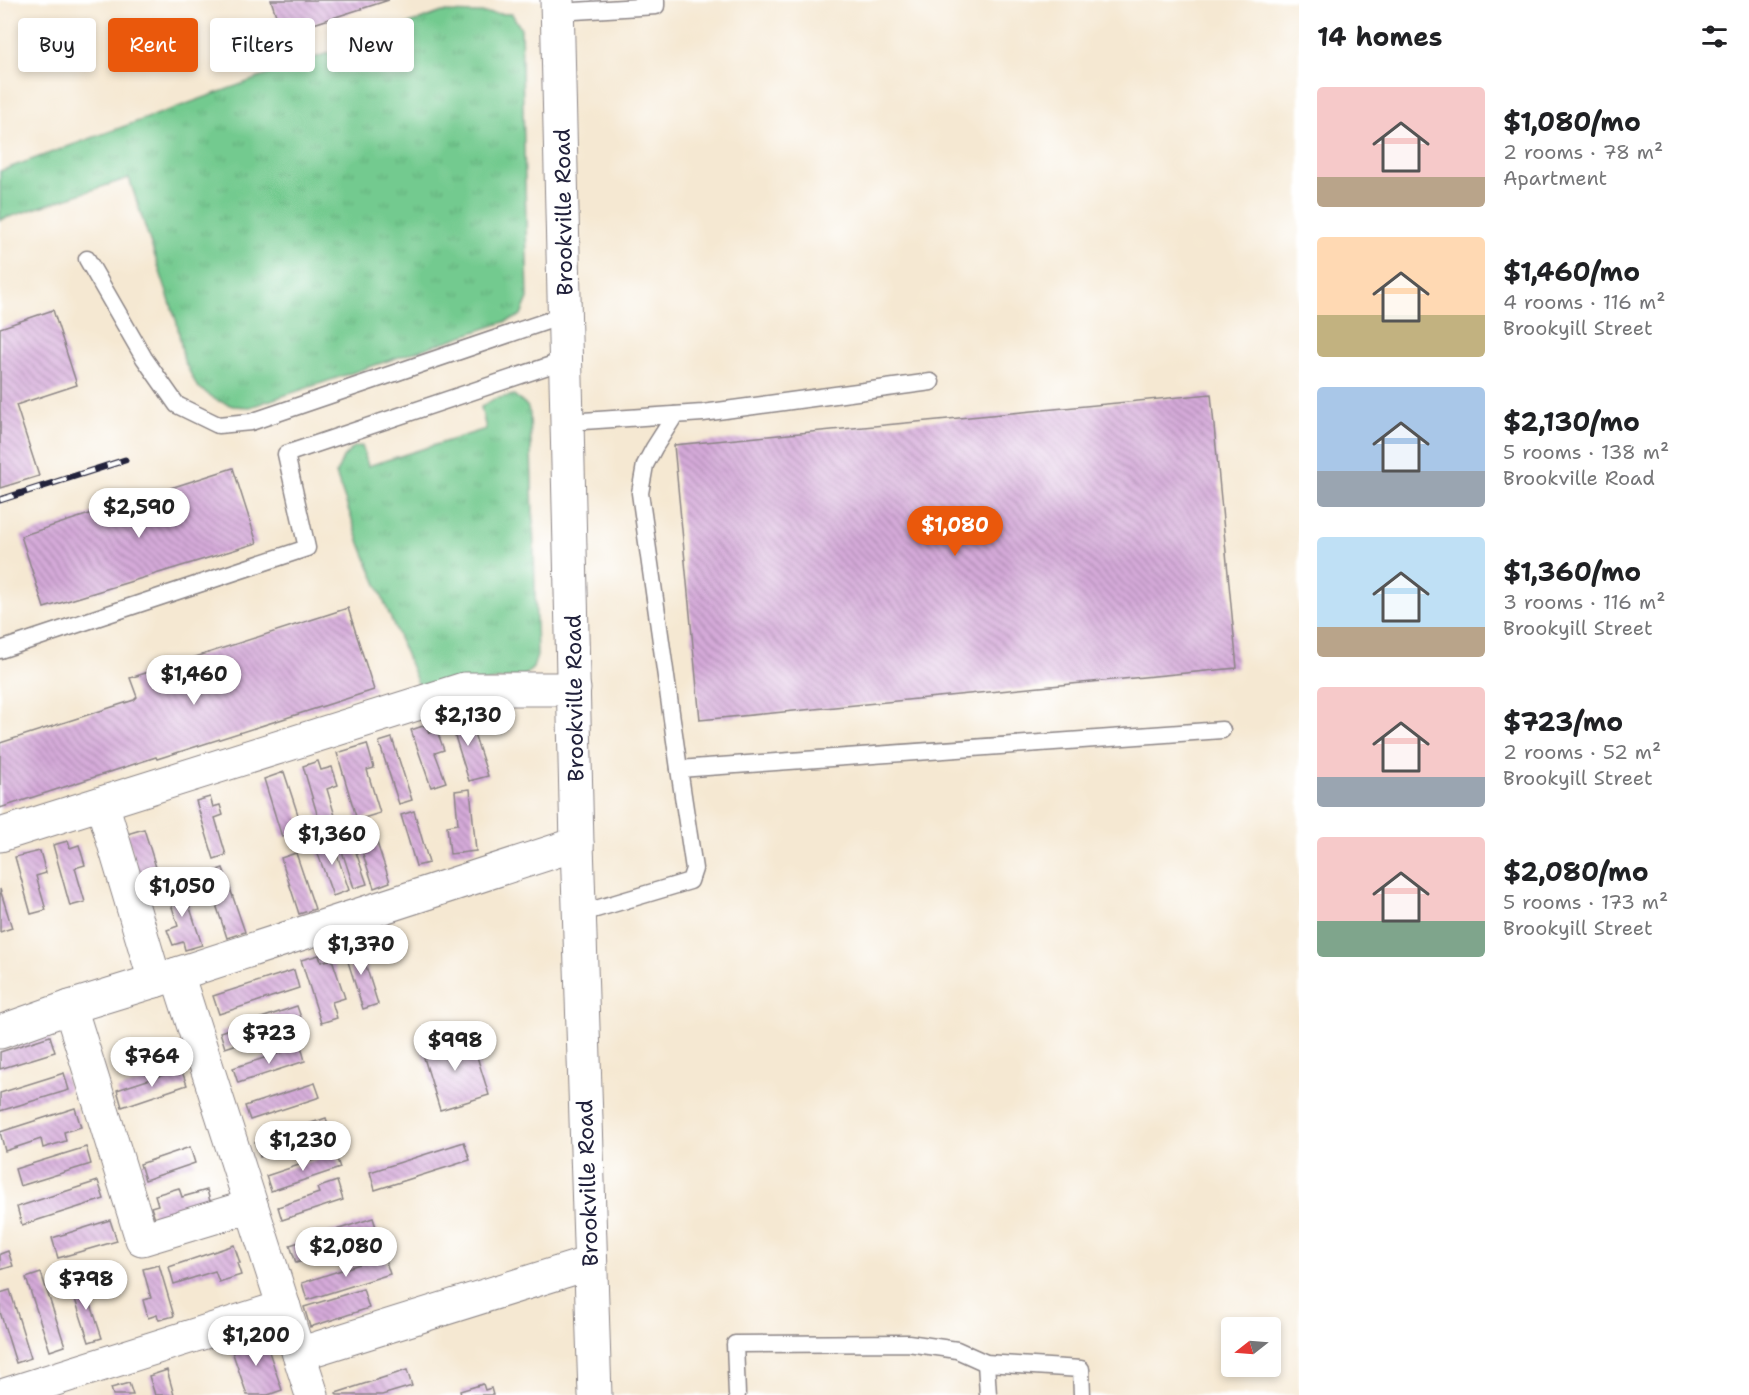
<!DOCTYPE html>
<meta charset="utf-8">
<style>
:root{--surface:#fff;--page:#f2f2f2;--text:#202124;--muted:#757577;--accent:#ea580c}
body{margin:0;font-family:"Shantell Sans",sans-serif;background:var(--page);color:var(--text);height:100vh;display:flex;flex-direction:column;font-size:22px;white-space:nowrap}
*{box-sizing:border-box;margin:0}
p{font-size:20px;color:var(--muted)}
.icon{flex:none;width:33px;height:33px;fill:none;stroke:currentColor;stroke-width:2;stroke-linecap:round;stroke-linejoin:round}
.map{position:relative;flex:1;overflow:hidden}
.side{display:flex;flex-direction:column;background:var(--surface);width:450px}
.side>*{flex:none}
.hud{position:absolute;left:18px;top:18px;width:570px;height:54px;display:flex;gap:12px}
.needle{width:39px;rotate:253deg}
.buttons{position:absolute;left:1221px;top:1317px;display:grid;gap:12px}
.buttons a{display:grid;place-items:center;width:60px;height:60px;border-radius:6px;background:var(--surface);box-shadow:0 3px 9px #0003;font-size:30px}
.price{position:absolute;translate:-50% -51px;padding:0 14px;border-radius:21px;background:#fff;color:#222;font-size:20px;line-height:39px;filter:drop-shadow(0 2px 3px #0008)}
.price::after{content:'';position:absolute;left:50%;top:36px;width:18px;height:14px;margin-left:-9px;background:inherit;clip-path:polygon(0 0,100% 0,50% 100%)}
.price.active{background:var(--accent);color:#fff}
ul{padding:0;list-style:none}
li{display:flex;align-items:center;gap:18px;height:150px;padding:0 18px}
li span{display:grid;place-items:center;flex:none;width:168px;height:120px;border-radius:6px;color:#555}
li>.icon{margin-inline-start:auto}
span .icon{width:72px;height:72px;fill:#fffc;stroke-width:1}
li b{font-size:26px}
h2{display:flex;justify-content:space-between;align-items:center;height:72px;padding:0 18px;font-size:26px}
.chip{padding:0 21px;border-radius:6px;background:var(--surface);box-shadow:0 3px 9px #0003;font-size:21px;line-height:54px}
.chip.active{background:var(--accent);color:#fff}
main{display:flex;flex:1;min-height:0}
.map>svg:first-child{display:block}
.grass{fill:url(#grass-tufts);stroke:#4a7665;stroke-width:1.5}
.building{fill:url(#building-back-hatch)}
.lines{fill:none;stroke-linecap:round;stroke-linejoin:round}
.service-casing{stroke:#8c8586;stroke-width:19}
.minor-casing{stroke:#8c8586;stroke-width:35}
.secondary-casing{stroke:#8c8586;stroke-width:35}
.service{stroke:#fff;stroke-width:16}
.minor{stroke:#fff;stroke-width:33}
.secondary{stroke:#fff;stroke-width:33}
.rail-casing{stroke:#22223b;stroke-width:7}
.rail{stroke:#fff;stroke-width:4.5;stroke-dasharray:14;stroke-linecap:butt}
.labels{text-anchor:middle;stroke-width:4.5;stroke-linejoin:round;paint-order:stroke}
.street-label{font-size:22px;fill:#22223b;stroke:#fff}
</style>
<main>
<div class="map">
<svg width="1299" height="1395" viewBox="0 0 1299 1395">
<defs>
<pattern id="grass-tufts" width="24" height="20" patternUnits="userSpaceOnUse" patternTransform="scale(1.5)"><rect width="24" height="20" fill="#73ca8f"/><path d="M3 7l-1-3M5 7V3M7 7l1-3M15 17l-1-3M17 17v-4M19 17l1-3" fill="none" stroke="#63ad7c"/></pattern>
<pattern id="building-back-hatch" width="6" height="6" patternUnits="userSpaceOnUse" patternTransform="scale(1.5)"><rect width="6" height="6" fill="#d5aad9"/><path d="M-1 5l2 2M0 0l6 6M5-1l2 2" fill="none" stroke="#ac8ab1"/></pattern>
</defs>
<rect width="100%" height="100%" fill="#fff"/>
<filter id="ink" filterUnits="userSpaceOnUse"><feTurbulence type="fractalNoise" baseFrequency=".0167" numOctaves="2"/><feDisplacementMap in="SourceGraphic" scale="12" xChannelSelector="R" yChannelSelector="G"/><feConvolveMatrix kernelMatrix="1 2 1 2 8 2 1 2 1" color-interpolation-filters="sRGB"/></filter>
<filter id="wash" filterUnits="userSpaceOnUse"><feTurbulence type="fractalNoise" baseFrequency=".008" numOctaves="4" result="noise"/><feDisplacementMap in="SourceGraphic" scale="24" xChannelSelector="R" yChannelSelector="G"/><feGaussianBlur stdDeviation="1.35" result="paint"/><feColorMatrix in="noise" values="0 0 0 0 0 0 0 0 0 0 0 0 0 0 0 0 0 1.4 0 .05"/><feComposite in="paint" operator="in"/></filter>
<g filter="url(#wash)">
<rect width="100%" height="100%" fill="#f5e8d2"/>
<g class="grass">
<path d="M442,12L512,14L521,29L528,298L521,315L516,318L250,407L233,406L216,400L197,386L184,361L177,323L129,178L0,220V171Z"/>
<path d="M514,395L527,406L530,414L537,656L533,668L524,676L421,691L361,546L336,474L343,458L354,447L362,446L368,466L486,429L481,407L494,399Z"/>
</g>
<g id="blocks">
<g class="building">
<path d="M271,0H389L282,34Z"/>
<path d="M53,310L77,385L16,405L39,476L0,488V328Z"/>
<path d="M1211,394L1237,668L700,720L674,445Z"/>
<path d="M233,468L257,543L44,608L21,536Z"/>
<path d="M348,608L374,690L157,759L156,757L0,808V743L134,700L137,697L130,678Z"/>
<path d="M467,712L488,776L469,781L449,717Z"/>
<path d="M426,725L429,733L437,731L444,750L435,753L446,782L431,787L411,730Z"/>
<path d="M392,738L412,800L399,804L379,742Z"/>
<path d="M367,744L374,768L367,770L380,813L357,820L337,753Z"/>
<path d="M318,761L321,770L332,767L338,785L327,789L336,819L320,824L303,766Z"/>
<path d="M284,772L303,830L282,837L264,779Z"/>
<path d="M470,789L476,851L450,854L447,826L458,824L455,791Z"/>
<path d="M210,797L213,807L220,805L223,815L215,818L226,855L214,859L196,801Z"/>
<path d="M414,811L429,863L416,866L401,815Z"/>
<path d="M372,828L390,882L374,888L356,833Z"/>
<path d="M144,829L159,877L141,883L127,834Z"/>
<path d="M350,835L367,884L354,888L338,839Z"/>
<path d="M331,837L349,890L333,896L314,843Z"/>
<path d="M68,841L70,848L79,845L85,865L75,868L85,902L70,906L53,845Z"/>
<path d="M40,851L46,873L36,876L46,910L31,914L15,857Z"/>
<path d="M296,853L315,909L299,914L281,858Z"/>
<path d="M223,868L245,932L227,938L206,874Z"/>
<path d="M181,880L202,945L185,950L183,942L173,945L167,930L178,926L165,885Z"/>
<path d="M0,889L12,928L0,932Z"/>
<path d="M359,944L378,1004L363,1009L344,949Z"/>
<path d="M319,955L321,962L332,959L345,998L332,1002L337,1018L321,1023L301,960Z"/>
<path d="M294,970L299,988L219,1014L213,996Z"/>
<path d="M297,1006L303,1023L225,1048L220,1032Z"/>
<path d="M470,1034L489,1095L440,1110L421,1048Z"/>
<path d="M50,1036L55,1052L0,1069V1052Z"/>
<path d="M301,1046L305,1061L238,1083L233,1068Z"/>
<path d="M181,1069L187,1085L122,1107L117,1090Z"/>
<path d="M64,1073L69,1090L0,1111V1093Z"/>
<path d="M315,1083L320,1097L250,1120L245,1106Z"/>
<path d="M75,1108L81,1127L64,1132L66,1141L43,1148L41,1139L5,1151L0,1132Z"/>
<path d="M326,1118L331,1133L260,1157L255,1142Z"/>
<path d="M464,1142L470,1160L375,1190L370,1172Z"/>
<path d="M86,1147L91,1164L20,1186L15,1169Z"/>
<path d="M190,1147L195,1163L145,1180L140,1164Z"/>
<path d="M335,1153L340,1168L271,1191L266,1176Z"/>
<path d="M98,1181L104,1199L22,1225L17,1207Z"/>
<path d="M337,1181L343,1200L282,1220L278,1207L319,1193L317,1188Z"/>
<path d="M179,1188L182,1197L207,1190L211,1205L156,1222L151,1207L158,1205L155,1195Z"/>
<path d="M373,1218L379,1236L296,1263L290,1245Z"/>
<path d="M110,1220L117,1241L58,1258L52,1238Z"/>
<path d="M234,1245L240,1263H237L241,1275L219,1282L215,1271L174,1284L169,1267Z"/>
<path d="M8,1251L13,1266L0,1270V1254Z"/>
<path d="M384,1256L390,1274L307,1300L302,1283Z"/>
<path d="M159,1265L174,1316L159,1320L157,1315L148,1318L143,1300L151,1298L143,1269Z"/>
<path d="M41,1273L65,1346L50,1351L26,1278Z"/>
<path d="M83,1280L102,1338L89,1342L70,1284Z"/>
<path d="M363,1289L369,1308L310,1327L304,1307Z"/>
<path d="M10,1290L31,1358L16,1363L0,1312V1293Z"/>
<path d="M263,1334L282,1390L268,1395H247L230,1345Z"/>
<path d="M167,1370L174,1395H155L149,1376Z"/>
<path d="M407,1370L412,1386L382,1395H337L336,1393Z"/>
<path d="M129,1383L133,1395H113L111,1388Z"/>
<path d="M483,1384L485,1390L491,1388L493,1395H461L460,1391Z"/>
</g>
</g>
</g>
<g filter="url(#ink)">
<use href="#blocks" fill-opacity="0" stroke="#8c8586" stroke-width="1.5"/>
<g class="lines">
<g class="service-casing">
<g id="service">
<path d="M558,12L656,6V0"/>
<path d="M87,259L144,358L177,405L218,425L251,422L565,315"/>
<path d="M675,415L654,448L645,465L640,493L679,769L1222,730"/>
<path d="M568,422L703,413L931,382"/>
<path d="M0,650L307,548L286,454L566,360"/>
<path d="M579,914L690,881L694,869L679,769"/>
<path d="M986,1363L988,1395"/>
<path d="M737,1395L735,1344L908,1343L957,1350L986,1363L1081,1369L1082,1395"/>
</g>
</g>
<g class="minor-casing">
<g id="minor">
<path d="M102,803L155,981"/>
<path d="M0,835L464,689H574"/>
<path d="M177,974L312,1395"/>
<path d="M70,1007L142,1239L251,1206"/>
<path d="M0,1032L70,1007L177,974L577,844"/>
<path d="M299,1354L590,1263"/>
<path d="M5,1395L284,1307"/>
</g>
</g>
<g class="secondary-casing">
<path id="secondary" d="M557,0L577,844L595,1395"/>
</g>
<use href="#service" class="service"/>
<use href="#minor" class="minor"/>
<use href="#secondary" class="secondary"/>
<g class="rail-casing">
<path id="rail" d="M0,500L125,460"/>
</g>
<use href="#rail" class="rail"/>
</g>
</g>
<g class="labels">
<g class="street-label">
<text transform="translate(563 212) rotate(-91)" y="8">Brookville Road</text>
<text transform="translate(574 698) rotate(-91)" y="8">Brookville Road</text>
<text transform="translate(587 1183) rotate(-92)" y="8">Brookville Road</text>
</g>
</g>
</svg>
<div class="buttons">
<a><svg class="needle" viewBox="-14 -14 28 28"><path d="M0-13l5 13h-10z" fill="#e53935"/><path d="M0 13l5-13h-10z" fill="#757577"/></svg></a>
</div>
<b class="price" style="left:139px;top:539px">$2,590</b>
<b class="price active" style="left:955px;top:557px">$1,080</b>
<b class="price" style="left:194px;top:706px">$1,460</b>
<b class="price" style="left:468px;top:747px">$2,130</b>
<b class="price" style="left:332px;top:866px">$1,360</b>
<b class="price" style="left:182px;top:918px">$1,050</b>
<b class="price" style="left:361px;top:976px">$1,370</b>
<b class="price" style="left:269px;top:1065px">$723</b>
<b class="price" style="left:455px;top:1072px">$998</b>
<b class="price" style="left:152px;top:1088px">$764</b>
<b class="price" style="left:303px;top:1172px">$1,230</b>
<b class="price" style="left:346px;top:1278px">$2,080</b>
<b class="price" style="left:86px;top:1311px">$798</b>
<b class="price" style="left:256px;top:1367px">$1,200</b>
<div class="hud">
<a class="chip">Buy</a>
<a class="chip active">Rent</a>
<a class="chip">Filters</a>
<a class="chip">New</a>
</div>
</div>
<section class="side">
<h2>14 homes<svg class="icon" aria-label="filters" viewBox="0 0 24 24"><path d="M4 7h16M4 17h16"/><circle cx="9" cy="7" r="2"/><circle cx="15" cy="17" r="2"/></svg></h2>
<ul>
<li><span style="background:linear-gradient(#f6c9c9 75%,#b9a48a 0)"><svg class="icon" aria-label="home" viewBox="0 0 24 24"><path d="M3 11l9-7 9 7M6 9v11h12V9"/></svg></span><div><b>$1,080/mo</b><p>2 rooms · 78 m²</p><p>Apartment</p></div></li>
<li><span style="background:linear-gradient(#ffd9b3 65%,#c2b280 0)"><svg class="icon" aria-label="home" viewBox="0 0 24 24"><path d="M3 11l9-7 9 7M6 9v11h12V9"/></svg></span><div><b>$1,460/mo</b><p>4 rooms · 116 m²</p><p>Brookyill Street</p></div></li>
<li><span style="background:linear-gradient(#a9c7e8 70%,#9aa5b1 0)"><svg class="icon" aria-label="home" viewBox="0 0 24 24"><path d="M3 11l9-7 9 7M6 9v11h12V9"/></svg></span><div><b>$2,130/mo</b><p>5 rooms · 138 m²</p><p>Brookville Road</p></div></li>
<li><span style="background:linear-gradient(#bfe0f5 75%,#b9a48a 0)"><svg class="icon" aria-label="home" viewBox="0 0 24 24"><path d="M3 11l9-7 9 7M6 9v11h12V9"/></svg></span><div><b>$1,360/mo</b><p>3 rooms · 116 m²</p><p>Brookyill Street</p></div></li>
<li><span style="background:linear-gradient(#f6c9c9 75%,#9aa5b1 0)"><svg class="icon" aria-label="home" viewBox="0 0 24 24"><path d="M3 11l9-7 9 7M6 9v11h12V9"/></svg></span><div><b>$723/mo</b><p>2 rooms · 52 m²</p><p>Brookyill Street</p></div></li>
<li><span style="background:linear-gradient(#f6c9c9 70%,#7fa58c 0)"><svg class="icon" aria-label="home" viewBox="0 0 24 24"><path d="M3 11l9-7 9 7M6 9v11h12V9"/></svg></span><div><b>$2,080/mo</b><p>5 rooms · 173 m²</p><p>Brookyill Street</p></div></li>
</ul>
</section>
</main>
